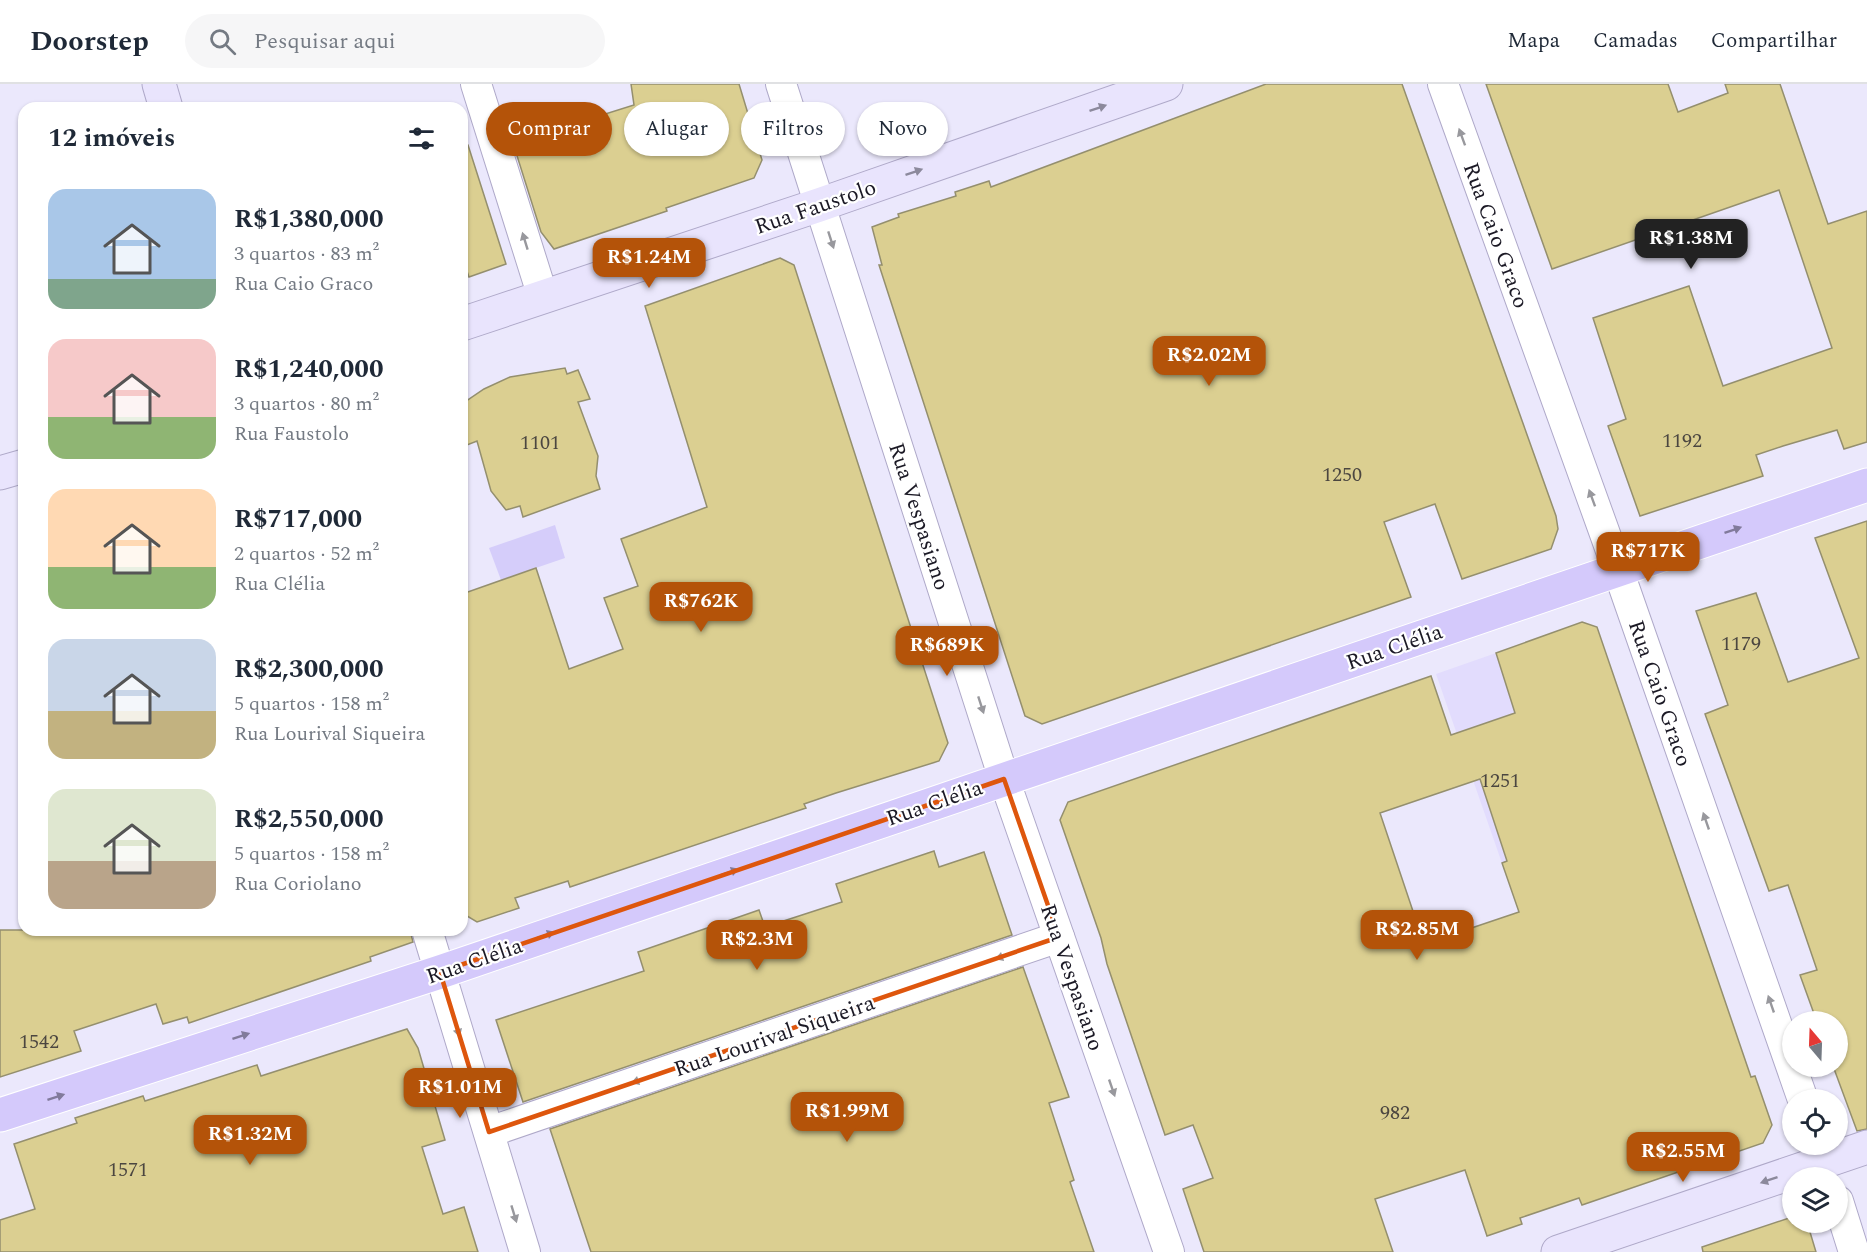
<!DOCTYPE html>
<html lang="pt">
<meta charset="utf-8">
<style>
:root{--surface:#fff;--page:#f6f6f7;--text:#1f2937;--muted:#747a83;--line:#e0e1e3;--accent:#b45309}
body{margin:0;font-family:Spectral,serif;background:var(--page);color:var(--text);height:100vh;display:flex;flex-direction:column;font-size:22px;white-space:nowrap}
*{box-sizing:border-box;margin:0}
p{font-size:20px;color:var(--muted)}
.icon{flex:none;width:33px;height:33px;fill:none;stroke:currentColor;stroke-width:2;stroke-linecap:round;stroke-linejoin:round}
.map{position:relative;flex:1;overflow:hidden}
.drawer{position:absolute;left:18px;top:18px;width:450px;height:834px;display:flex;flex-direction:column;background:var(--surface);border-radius:18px;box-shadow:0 2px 4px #0004}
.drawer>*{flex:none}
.top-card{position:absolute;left:486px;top:18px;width:570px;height:54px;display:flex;gap:12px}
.needle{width:39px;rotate:341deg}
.fabs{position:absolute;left:1782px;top:927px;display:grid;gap:12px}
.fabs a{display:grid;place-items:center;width:66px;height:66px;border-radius:50%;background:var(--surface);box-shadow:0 2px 4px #0004;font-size:30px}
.price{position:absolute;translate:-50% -51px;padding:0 14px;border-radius:12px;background:var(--accent);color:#fff;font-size:20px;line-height:39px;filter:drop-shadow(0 2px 3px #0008)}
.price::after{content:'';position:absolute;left:50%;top:36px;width:18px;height:14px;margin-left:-9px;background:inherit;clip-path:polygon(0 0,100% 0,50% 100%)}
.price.on{background:#222;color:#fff}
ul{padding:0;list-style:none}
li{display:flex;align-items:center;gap:18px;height:150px;padding:0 30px}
li span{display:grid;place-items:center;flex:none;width:168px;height:120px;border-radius:18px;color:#555}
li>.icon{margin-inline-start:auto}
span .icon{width:72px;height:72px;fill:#fffc;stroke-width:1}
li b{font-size:26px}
h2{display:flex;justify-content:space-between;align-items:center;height:72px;padding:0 30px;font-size:26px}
.pill{padding:0 21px;border-radius:27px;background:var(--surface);box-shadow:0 2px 4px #0004;font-size:21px;line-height:54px}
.pill.on{background:var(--accent);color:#fff}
header{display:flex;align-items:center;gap:36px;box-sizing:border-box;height:84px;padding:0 30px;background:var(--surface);border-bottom:2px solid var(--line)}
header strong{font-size:28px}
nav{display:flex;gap:33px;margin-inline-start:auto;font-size:21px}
.search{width:420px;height:54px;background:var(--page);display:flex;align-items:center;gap:15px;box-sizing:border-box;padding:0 21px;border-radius:33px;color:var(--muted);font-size:22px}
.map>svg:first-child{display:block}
.built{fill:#e2dcfd}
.green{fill:#d5cdfa}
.building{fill:#dbcf91;stroke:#948f6e;stroke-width:1.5;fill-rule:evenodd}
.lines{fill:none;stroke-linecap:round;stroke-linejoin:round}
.street-casing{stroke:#afa9c9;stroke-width:32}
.secondary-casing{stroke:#afa9c9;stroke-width:35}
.primary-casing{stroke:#fff;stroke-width:35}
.street{stroke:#fff;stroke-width:30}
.secondary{stroke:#e9e4fd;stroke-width:33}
.primary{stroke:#d4c9fb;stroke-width:33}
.oneway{fill:#8c899c}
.oneway2{fill:#98989d}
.oneway3{fill:#817a9b}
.marked{fill:none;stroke:#de560d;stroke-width:4.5;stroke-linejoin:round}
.labels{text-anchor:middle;stroke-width:4.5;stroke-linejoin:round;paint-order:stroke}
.number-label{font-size:20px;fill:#4b4640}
.street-label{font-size:22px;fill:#1b1925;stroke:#fff}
</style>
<header>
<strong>Doorstep</strong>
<div class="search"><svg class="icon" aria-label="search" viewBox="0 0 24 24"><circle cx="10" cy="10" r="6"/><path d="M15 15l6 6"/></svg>Pesquisar aqui</div>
<nav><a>Mapa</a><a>Camadas</a><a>Compartilhar</a></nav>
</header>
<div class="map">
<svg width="1867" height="1168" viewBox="0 0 1867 1168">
<rect width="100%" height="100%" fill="#ebe8fc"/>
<path class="built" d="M1496,569L1556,759L1581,834L1519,828L1436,590Z"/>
<path class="green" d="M555,441L565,474L501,496L489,464Z"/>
<g class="building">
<path d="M631,0H739L762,76L754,94L666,124L667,127L554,165L541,148L513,59L634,21Z"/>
<path d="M1266,0H1402L1556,432L1558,445L1551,465L1462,495L1435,420L1384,438L1411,513L1042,640L1025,632L879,181H882L872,143L899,133L898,130L956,112L955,108L989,97L991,103Z"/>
<path d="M1486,0H1668L1678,28L1728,9L1725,0H1780L1828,140L1867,127V358L1844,365L1837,346L1783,362L1756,371L1763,392L1640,432L1608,342L1626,335L1593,234L1689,202L1723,302L1832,264L1779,106L1552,185Z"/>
<path d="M468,61L506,180L469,193L462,173V62Z"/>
<path d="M780,174L794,181L948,659L939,677L836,709L804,720L806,724L570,803L568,797L515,814L519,824L477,838L462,829V510L536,484L569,585L623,565L604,514L638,502L621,455L707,423L645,222Z"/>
<path d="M565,284L567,290L578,286L590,315L578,318L598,372L596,392L600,405L523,433L520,422L506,426L491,407L477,357L462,363V320L484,305L510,293Z"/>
<path d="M1867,437V1045L1857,1047L1833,982H1838V938H1817L1800,891L1817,886L1788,801L1769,807L1705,630L1728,621L1696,527L1756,509L1788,598L1859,574L1815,454Z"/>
<path d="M1582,538L1597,543L1751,993L1755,992L1772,1041L1763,1059L1582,1121L1579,1114L1520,1134L1522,1140L1487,1152L1465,1086L1375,1115L1393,1168H1204L1183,1105L1213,1094L1193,1041L1165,1051L1107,880L1101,854L1060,736L1068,718L1431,592L1451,651L1515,629L1496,569ZM1480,695L1507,777L1502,779L1519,828L1424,860L1380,729Z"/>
<path d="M934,767L939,783L984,768L1012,851L523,1018L496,936L644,887L638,868L759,826L765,843L842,818L836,800Z"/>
<path d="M0,846H410L413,858L370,873L371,877L189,939L187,933L163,940L156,920L74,947L81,967L0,993Z"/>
<path d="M1023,883L1069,1013L1049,1019L1074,1096L1070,1098L1094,1168H591L550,1045Z"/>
<path d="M407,945L418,964L445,1056L422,1063L443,1130L464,1123L478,1168H0V1136L35,1125L14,1060L77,1039L75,1034L143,1012L145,1017L257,981L261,992Z"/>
<path d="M1792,1133V1138H1807L1816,1168H1703L1702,1163Z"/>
</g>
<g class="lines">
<g class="street-casing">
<g id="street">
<path d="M476,0L543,213"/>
<path d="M781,0L1004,695L1169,1168"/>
<path d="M1443,0L1618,486L1803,1016"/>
<path d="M427,846L525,1168"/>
<path d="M489,1048L1059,853"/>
<path d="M1838,1117L1854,1168"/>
</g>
</g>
<g class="secondary-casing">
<g id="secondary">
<path d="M159,0L166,24"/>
<path d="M462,240L819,121L1166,0"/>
<path d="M0,389L24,382"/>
<path d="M1558,1168L1867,1063"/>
</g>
</g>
<g class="primary-casing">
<path id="primary" d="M0,1031L440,888L1867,401"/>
</g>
<use href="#street" class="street"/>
<use href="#secondary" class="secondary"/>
<use href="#primary" class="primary"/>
</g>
<defs><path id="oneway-solid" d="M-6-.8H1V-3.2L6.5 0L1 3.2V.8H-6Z" transform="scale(1.5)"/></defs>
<g class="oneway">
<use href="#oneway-solid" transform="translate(1098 24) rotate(-19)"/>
<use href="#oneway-solid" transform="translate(914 88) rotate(-19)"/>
<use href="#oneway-solid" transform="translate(1769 1096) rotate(161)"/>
</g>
<g class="oneway2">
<use href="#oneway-solid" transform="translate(1462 53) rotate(-110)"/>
<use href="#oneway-solid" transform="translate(831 156) rotate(72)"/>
<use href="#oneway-solid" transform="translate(525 157) rotate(-107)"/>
<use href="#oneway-solid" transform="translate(1592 414) rotate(-110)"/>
<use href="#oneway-solid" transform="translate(981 621) rotate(72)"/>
<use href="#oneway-solid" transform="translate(1706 737) rotate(-109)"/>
<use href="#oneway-solid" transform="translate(1004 872) rotate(161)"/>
<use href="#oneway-solid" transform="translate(1771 920) rotate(-109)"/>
<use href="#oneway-solid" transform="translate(457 944) rotate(73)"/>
<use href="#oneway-solid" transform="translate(640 996) rotate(161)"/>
<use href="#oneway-solid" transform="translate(1112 1004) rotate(71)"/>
<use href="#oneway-solid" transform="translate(514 1130) rotate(73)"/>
</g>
<g class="oneway3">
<use href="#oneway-solid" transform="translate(1733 446) rotate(-19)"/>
<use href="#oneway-solid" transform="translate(730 788) rotate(-19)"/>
<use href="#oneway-solid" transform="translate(546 851) rotate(-19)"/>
<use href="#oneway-solid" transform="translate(241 952) rotate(-18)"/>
<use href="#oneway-solid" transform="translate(56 1013) rotate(-18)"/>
</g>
<path class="marked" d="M1004,695L1059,853L489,1048L440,888Z"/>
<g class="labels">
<g class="number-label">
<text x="1682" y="363">1192</text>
<text x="540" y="365">1101</text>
<text x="1342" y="397">1250</text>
<text x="1741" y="566">1179</text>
<text x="1500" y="703">1251</text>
<text x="39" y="964">1542</text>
<text x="1395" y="1035">982</text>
<text x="128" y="1092">1571</text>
</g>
<g class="street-label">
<text transform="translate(815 122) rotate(-19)" y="8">Rua Faustolo</text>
<text transform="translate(1497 151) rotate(70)" y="8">Rua Caio Graco</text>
<text transform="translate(920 432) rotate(72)" y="8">Rua Vespasiano</text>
<text transform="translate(1394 562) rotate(-19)" y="8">Rua Clélia</text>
<text transform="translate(1661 609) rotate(71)" y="8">Rua Caio Graco</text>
<text transform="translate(934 718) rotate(-19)" y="8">Rua Clélia</text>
<text transform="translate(474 876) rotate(-19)" y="8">Rua Clélia</text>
<text transform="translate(1073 893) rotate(71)" y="8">Rua Vespasiano</text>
<text transform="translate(774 951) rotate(-19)" y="8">Rua Lourival Siqueira</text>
</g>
</g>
</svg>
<div class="fabs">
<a><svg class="needle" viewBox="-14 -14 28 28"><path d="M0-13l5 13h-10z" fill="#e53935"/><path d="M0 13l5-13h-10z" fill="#747a83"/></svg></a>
<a><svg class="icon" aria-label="locate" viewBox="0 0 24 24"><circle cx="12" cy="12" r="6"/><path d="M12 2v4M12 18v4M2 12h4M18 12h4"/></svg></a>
<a><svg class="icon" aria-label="layers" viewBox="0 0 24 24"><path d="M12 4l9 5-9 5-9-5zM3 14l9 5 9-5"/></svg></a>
</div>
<b class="price on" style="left:1691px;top:186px">R$1.38M</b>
<b class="price" style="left:649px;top:205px">R$1.24M</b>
<b class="price" style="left:1209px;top:303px">R$2.02M</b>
<b class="price" style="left:1648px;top:499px">R$717K</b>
<b class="price" style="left:701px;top:549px">R$762K</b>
<b class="price" style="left:947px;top:593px">R$689K</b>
<b class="price" style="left:1417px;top:877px">R$2.85M</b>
<b class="price" style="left:757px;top:887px">R$2.3M</b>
<b class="price" style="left:460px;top:1035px">R$1.01M</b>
<b class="price" style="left:847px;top:1059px">R$1.99M</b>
<b class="price" style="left:250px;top:1082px">R$1.32M</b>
<b class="price" style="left:1683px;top:1099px">R$2.55M</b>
<div class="top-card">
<a class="pill on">Comprar</a>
<a class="pill">Alugar</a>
<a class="pill">Filtros</a>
<a class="pill">Novo</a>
</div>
<section class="drawer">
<h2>12 imóveis<svg class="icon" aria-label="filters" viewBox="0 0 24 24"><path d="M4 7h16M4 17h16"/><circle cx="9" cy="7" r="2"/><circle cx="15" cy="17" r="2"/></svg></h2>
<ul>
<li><span style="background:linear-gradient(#a9c7e8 75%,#7fa58c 0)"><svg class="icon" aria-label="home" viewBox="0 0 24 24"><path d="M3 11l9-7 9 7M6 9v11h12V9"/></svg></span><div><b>R$1,380,000</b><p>3 quartos · 83 m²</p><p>Rua Caio Graco</p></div></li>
<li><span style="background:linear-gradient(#f6c9c9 65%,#8fb573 0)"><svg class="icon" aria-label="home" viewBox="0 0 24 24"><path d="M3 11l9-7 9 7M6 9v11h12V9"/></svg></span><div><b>R$1,240,000</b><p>3 quartos · 80 m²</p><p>Rua Faustolo</p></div></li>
<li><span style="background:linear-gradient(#ffd9b3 65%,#8fb573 0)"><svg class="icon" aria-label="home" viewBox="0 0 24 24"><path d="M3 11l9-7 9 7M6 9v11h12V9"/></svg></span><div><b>R$717,000</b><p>2 quartos · 52 m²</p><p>Rua Clélia</p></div></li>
<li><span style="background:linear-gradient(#c9d6e8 60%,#c2b280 0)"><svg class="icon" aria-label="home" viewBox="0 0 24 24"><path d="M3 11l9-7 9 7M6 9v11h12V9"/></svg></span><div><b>R$2,300,000</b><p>5 quartos · 158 m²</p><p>Rua Lourival Siqueira</p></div></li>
<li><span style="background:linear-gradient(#dfe7d0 60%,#b9a48a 0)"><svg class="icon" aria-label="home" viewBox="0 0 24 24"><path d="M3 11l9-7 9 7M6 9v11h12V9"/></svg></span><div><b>R$2,550,000</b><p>5 quartos · 158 m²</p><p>Rua Coriolano</p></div></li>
</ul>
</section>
</div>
